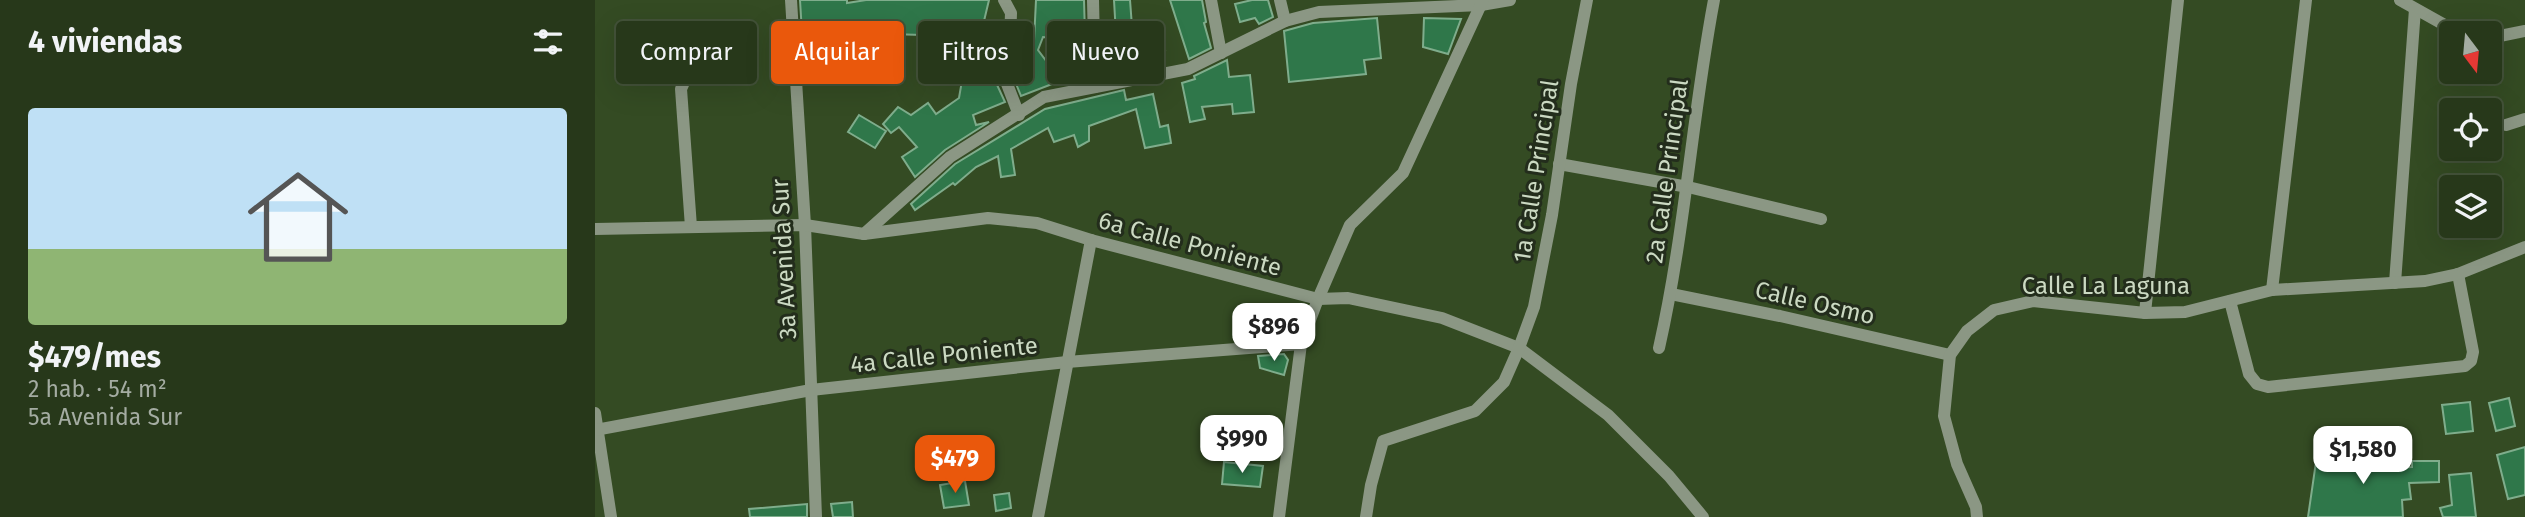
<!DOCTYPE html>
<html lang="es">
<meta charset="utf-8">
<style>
:root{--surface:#27381a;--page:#334327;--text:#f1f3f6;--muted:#a4aca2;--line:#435239;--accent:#ea580c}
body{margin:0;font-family:"Fira Sans",sans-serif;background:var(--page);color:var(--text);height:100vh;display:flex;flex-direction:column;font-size:26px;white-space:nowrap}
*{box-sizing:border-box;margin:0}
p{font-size:23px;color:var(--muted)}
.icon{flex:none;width:38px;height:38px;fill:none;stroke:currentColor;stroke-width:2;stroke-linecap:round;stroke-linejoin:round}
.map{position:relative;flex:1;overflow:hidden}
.details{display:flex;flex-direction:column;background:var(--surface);width:595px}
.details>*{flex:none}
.top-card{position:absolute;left:21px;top:21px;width:665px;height:63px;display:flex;gap:14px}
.needle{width:46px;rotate:164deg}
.buttons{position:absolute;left:1844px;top:21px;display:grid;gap:14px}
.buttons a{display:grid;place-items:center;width:63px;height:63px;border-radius:7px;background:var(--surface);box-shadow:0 7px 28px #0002,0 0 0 2px var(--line);font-size:35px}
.price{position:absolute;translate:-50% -60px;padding:0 16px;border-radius:14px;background:#fff;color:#222;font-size:23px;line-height:46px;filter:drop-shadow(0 2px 4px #0008)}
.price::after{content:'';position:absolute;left:50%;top:42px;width:21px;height:16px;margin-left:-10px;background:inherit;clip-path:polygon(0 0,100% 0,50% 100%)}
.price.on{background:var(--accent);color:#fff}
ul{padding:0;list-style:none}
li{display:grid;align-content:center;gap:14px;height:371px;padding:0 28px}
li span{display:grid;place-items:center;height:217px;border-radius:7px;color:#555}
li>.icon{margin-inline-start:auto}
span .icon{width:126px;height:126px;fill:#fffc;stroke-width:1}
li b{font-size:30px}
h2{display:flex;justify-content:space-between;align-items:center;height:84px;padding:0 28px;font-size:30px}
.tag{padding:0 24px;border-radius:7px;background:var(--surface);box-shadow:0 7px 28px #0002,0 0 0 2px var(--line);font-size:24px;line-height:63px}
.tag.on{background:var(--accent);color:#fff}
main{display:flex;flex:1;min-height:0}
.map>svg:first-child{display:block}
.building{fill:#2f774a;stroke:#7fad8c;stroke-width:2;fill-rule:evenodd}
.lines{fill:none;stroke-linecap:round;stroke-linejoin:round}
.minor{stroke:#8b9784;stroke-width:12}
.labels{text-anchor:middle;stroke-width:6;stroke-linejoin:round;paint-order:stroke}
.street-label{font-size:24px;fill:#cbd9c2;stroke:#232d1c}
</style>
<main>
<section class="details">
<h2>4 viviendas<svg class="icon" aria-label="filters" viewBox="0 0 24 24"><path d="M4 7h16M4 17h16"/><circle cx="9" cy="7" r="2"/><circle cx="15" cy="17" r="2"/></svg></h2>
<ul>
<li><span style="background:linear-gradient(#bfe0f5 65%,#8fb573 0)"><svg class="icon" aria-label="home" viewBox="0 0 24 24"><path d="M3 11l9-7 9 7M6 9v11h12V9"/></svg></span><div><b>$479/mes</b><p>2 hab. · 54 m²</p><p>5a Avenida Sur</p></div></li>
</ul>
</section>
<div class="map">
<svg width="1930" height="517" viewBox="0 0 1930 517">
<rect width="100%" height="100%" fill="#344b23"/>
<g class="building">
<path d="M205,0H252V3L271,0H394L384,42L390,45L376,68H390V78L397,74L410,102L378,115L381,125L394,122L350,150L320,177L307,157L322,147L304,127L296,133L288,124L303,107L316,115L333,103L341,114L364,98L369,69H372L369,43L327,35L296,34L294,46L269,49L268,45L233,47V77L210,83Z"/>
<path d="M441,0H489L491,71L426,96L417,74V57L424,39L439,41ZM448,37L475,41L472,62H452L443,50Z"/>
<path d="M519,0H535L538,40L567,36L570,50L554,53L556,67L526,71V73L509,77L512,71L508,64V35H521Z"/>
<path d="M575,0H607L611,22L609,23L616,48L594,59Z"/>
<path d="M657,0H673L678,17L664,24L660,18L645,22L640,4Z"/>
<path d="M782,18L786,58L769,60L771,74L694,82L689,31L718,23Z"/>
<path d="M829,18L866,19L853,54L828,47Z"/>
<path d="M632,60L634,77L655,75L659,112L638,114L637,104L607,107L610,119L595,122L587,83L600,79L599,76Z"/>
<path d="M529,90L531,100L558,94L565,127L573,125L576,143L550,148L541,109L494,126V141L483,147L479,135L459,142L453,128L416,149L420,175L406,177L403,156L381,167L360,185L358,183L320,210L316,204L360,164L450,109Z"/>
<path d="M264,115L291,131L280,148L253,132Z"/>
<path d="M689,354L693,360L689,375L665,368L663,356Z"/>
<path d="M1914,398L1920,426L1901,431L1894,403Z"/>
<path d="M1875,402L1878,431L1851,434L1847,405Z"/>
<path d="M1930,447V495L1913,499L1902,455Z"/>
<path d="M1723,448L1777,455L1775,469L1817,467V461H1844V482L1814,483L1816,499L1807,500L1808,517H1713Z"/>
<path d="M629,462L668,466L665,487L627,484Z"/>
<path d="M1876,473L1881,517H1848L1845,508L1857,505L1854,475Z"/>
<path d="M370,481L374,505L349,508L345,485Z"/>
<path d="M414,493L416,508L401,511L399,495Z"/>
<path d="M257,502L258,517H238L236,504Z"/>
<path d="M212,504V517H155L154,509Z"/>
</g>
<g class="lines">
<g class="minor">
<path d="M196,0L210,225L221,517"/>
<path d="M409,0L416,13L415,42L406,58L409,76L424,115"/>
<path d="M498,0L500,87"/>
<path d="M616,0L626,53"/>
<path d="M685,0L690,21"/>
<path d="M1805,0L1864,33"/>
<path d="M1895,38L1930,31"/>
<path d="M1911,125L1930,119"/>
<path d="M964,164L1093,187L1226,219"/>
<path d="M96,227L86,89L90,80L121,75"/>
<path d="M0,229L210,225L269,234L393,218L442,223L496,240L723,299L753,298L847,318L924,348L1013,415L1074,476L1108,517"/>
<path d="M269,234L355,157L449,97L593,69L690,21L724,12L886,5L915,0"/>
<path d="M1800,283L1820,9"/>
<path d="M1677,290L1711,0"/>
<path d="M1076,294L1185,316L1355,355"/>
<path d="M1635,301L1654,374L1662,384L1673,387L1870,366L1876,361L1878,352L1863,274"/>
<path d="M1550,313L1583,0"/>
<path d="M1064,348C1090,233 1097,116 1119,0"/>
<path d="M0,413L16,517"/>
<path d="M0,430L216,390L472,362L706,344"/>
<path d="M443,517L496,240"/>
<path d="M684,517L706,344L723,299L755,225L808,173L888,0"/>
<path d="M771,517L776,485L788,441L880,411L909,382L924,348L939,307L957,215L976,84L992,0"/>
<path d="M1382,517L1381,507L1362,464L1349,416L1355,355L1372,331L1399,310L1438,301L1550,313L1590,312L1677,290L1830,281L1863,274L1930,247"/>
</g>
</g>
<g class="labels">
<g class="street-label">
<text transform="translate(941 171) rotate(-81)" y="8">1a Calle Principal</text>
<text transform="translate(1072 171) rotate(-82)" y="8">2a Calle Principal</text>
<text transform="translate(595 244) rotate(15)" y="8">6a Calle Poniente</text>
<text transform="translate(189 259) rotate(-93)" y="8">3a Avenida Sur</text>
<text x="1511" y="294">Calle La Laguna</text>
<text transform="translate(1220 303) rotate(13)" y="8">Calle Osmo</text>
<text transform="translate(349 355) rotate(-6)" y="8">4a Calle Poniente</text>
</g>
</g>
</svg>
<div class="buttons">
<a><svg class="needle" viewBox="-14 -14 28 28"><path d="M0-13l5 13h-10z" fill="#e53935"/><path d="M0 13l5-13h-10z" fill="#a4aca2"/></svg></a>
<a><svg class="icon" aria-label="locate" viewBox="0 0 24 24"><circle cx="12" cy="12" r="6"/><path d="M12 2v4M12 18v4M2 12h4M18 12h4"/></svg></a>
<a><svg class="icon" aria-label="layers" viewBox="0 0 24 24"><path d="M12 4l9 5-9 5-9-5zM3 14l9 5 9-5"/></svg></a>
</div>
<b class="price" style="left:679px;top:363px">$896</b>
<b class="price" style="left:647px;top:475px">$990</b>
<b class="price" style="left:1768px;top:486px">$1,580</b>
<b class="price on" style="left:360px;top:495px">$479</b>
<div class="top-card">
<a class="tag">Comprar</a>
<a class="tag on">Alquilar</a>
<a class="tag">Filtros</a>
<a class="tag">Nuevo</a>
</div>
</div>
</main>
